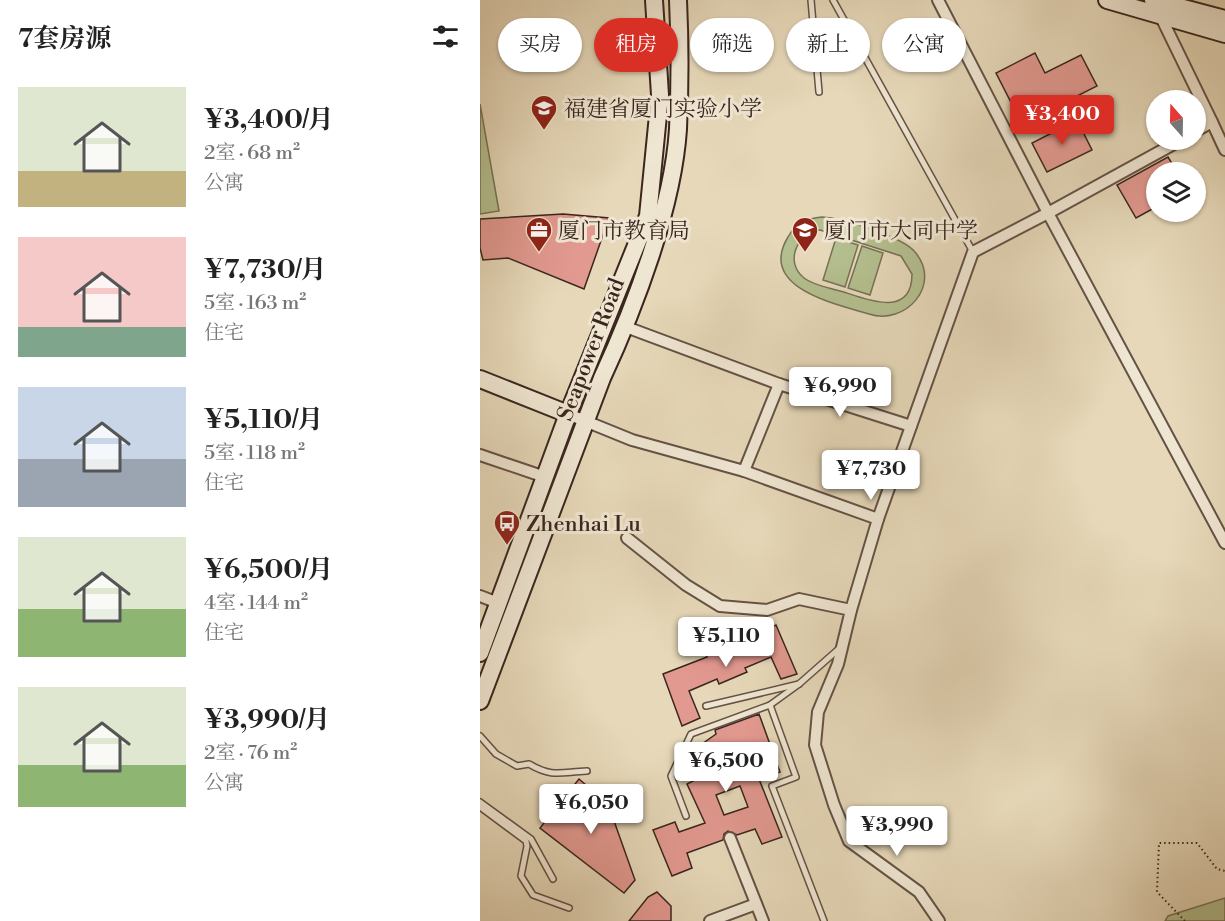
<!DOCTYPE html>
<html lang="zh">
<meta charset="utf-8">
<style>
:root{--surface:#fff;--page:#f6f6f6;--text:#222;--muted:#767676;--accent:#d93025}
body{margin:0;font-family:"Libre Bodoni","Noto Serif SC",serif;background:var(--page);color:var(--text);height:100vh;display:flex;flex-direction:column;font-size:22px;white-space:nowrap}
*{box-sizing:border-box;margin:0}
p{font-size:20px;color:var(--muted)}
.icon{flex:none;width:33px;height:33px;fill:none;stroke:currentColor;stroke-width:2;stroke-linecap:round;stroke-linejoin:round}
.map{position:relative;flex:1;overflow:hidden}
.panel{display:flex;flex-direction:column;background:var(--surface);width:480px}
.panel>*{flex:none}
.top-card{position:absolute;left:18px;top:18px;width:570px;height:54px;display:flex;gap:12px}
.needle{width:39px;rotate:340deg}
.buttons{position:absolute;left:666px;top:90px;display:grid;gap:12px}
.buttons a{display:grid;place-items:center;width:60px;height:60px;border-radius:50%;background:var(--surface);box-shadow:0 2px 4px #0004;font-size:30px}
.price{position:absolute;translate:-50% -51px;padding:0 14px;border-radius:6px;background:#fff;color:#222;font-size:20px;line-height:39px;filter:drop-shadow(0 2px 3px #0008)}
.price::after{content:'';position:absolute;left:50%;top:36px;width:18px;height:14px;margin-left:-9px;background:inherit;clip-path:polygon(0 0,100% 0,50% 100%)}
.price.current{background:var(--accent);color:#fff}
ul{padding:0;list-style:none}
li{display:flex;align-items:center;gap:18px;height:150px;padding:0 18px}
li span{display:grid;place-items:center;flex:none;width:168px;height:120px;border-radius:0px;color:#555}
li>.icon{margin-inline-start:auto}
span .icon{width:72px;height:72px;fill:#fffc;stroke-width:1}
li b{font-size:26px}
h2{display:flex;justify-content:space-between;align-items:center;height:72px;padding:0 18px;font-size:26px}
.tag{padding:0 21px;border-radius:27px;background:var(--surface);box-shadow:0 2px 4px #0004;font-size:21px;line-height:54px}
.tag.current{background:var(--accent);color:#fff}
main{display:flex;flex:1;min-height:0}
.map>svg:first-child{display:block}
.green{fill:#b4bf8f;stroke:#777257;stroke-width:1.5;fill-rule:evenodd}
.building{fill:#e29990;stroke:#3a261f;stroke-width:1.5;fill-rule:evenodd}
.lines{fill:none;stroke-linecap:round;stroke-linejoin:round}
.lane-casing{stroke:#655246;stroke-width:8}
.street-casing{stroke:#655246;stroke-width:14}
.secondary-casing{stroke:#3a261f;stroke-width:20}
.path{stroke:#3a261f;stroke-width:2;stroke-dasharray:1.5 3;stroke-linecap:butt}
.lane{stroke:#efe6d2;stroke-width:5}
.street{stroke:#efe6d2;stroke-width:10}
.secondary{stroke:#efe6d2;stroke-width:16}
.labels{text-anchor:middle;stroke-width:6;stroke-linejoin:round;paint-order:stroke}
.poi-label{font-size:22px;fill:#3a261f;stroke:#efe6d2;text-anchor:start}
.street-label{font-size:22px;fill:#3a261f;stroke:#efe6d2}
</style>
<main>
<section class="panel">
<h2>7套房源<svg class="icon" aria-label="filters" viewBox="0 0 24 24"><path d="M4 7h16M4 17h16"/><circle cx="9" cy="7" r="2"/><circle cx="15" cy="17" r="2"/></svg></h2>
<ul>
<li><span style="background:linear-gradient(#dfe7d0 70%,#c2b280 0)"><svg class="icon" aria-label="home" viewBox="0 0 24 24"><path d="M3 11l9-7 9 7M6 9v11h12V9"/></svg></span><div><b>¥3,400/月</b><p>2室 · 68 m²</p><p>公寓</p></div></li>
<li><span style="background:linear-gradient(#f6c9c9 75%,#7fa58c 0)"><svg class="icon" aria-label="home" viewBox="0 0 24 24"><path d="M3 11l9-7 9 7M6 9v11h12V9"/></svg></span><div><b>¥7,730/月</b><p>5室 · 163 m²</p><p>住宅</p></div></li>
<li><span style="background:linear-gradient(#c9d6e8 60%,#9aa5b1 0)"><svg class="icon" aria-label="home" viewBox="0 0 24 24"><path d="M3 11l9-7 9 7M6 9v11h12V9"/></svg></span><div><b>¥5,110/月</b><p>5室 · 118 m²</p><p>住宅</p></div></li>
<li><span style="background:linear-gradient(#dfe7d0 60%,#8fb573 0)"><svg class="icon" aria-label="home" viewBox="0 0 24 24"><path d="M3 11l9-7 9 7M6 9v11h12V9"/></svg></span><div><b>¥6,500/月</b><p>4室 · 144 m²</p><p>住宅</p></div></li>
<li><span style="background:linear-gradient(#dfe7d0 65%,#8fb573 0)"><svg class="icon" aria-label="home" viewBox="0 0 24 24"><path d="M3 11l9-7 9 7M6 9v11h12V9"/></svg></span><div><b>¥3,990/月</b><p>2室 · 76 m²</p><p>公寓</p></div></li>
</ul>
</section>
<div class="map">
<svg width="745" height="921" viewBox="0 0 745 921">
<rect width="100%" height="100%" fill="#e6d8b9"/>
<filter id="stains"><feTurbulence type="fractalNoise" baseFrequency=".00333" numOctaves="4"/><feColorMatrix values="0 0 0 0 .2 0 0 0 0 .09 0 0 0 0 .02 0 0 0 .5 -.17"/></filter>
<radialGradient id="worn" r=".72"><stop offset=".6" stop-color="#630" stop-opacity="0"/><stop offset="1" stop-color="#630" stop-opacity=".3"/></radialGradient>
<g class="green">
<path d="M0,104L19,211L0,214Z"/>
<path d="M342,217C362,218 423,237 435,252C463,285 425,326 389,314C356,304 277,288 308,237C315,224 328,218 342,217ZM340,230L421,256L432,274C432,318 388,300 364,292C351,288 334,286 324,278C304,262 317,233 340,230Z"/>
<path d="M356,238L378,245L365,287L343,280Z"/>
<path d="M382,246L403,253L390,295L368,288Z"/>
<path d="M745,898V921H685L688,916Z"/>
</g>
<g class="building">
<path d="M555,53L565,73L601,55L617,86L542,124L516,73Z"/>
<path d="M597,120L612,150L567,172L552,143Z"/>
<path d="M688,157L697,172H676V207L656,218L637,185Z"/>
<path d="M83,214L129,218L104,289L28,258L3,260L0,248V219Z"/>
<path d="M296,625L317,674L301,679L291,657L265,668L267,672L239,684L237,679L209,691L220,718L202,726L183,674L227,657L225,652L254,641L255,645Z"/>
<path d="M279,714L300,772L279,779L302,837L282,844L275,829L257,835L248,831L244,834L243,840L207,853L212,868L192,876L173,830L195,822L199,832L225,823L207,784L213,781L214,756L222,744L236,734L235,730ZM260,786L268,807L244,815L236,795Z"/>
<path d="M99,779L128,804L155,880L144,893L60,828Z"/>
<path d="M177,892L191,906V921H149L168,897Z"/>
</g>
<g class="lines">
<g class="lane-casing">
<g id="lane">
<path d="M331,0L339,92"/>
<path d="M353,0L493,252"/>
<path d="M290,705L319,684L361,647"/>
<path d="M226,706L319,684"/>
<path d="M0,736L16,754L37,766L49,764C73,778 81,772 107,771"/>
<path d="M0,802L51,839L73,879"/>
<path d="M0,807L46,841L47,846L41,876L53,895L89,908"/>
<path d="M206,816L191,776L211,734L290,705L316,777L292,786L344,921"/>
</g>
</g>
<g class="street-casing">
<g id="street">
<path d="M458,0L568,213L701,140"/>
<path d="M679,13L732,122L716,131"/>
<path d="M732,122L745,150"/>
<path d="M299,384L431,426"/>
<path d="M88,414L152,440L264,471L299,384L146,327"/>
<path d="M0,455L65,477"/>
<path d="M264,471L398,519L371,610"/>
<path d="M398,519L493,252L568,213L745,543"/>
<path d="M147,538L206,585L240,606L287,610L319,599L371,610L358,664L338,712L335,745L354,805L369,841L439,892L459,921"/>
<path d="M0,596L18,603"/>
<path d="M250,838L283,921"/>
<path d="M230,921L276,904"/>
</g>
</g>
<g class="secondary-casing">
<g id="secondary">
<path d="M627,0L745,34"/>
<path d="M673,0L745,19"/>
<path d="M0,379L88,414"/>
<path d="M0,653L88,414L168,216L180,95L174,0"/>
<path d="M0,701L122,378C155,307 193,207 198,129C200,86 200,42 198,0"/>
</g>
</g>
<path class="path" d="M705,921L677,892L679,843H717L737,869L745,871"/>
<use href="#lane" class="lane"/>
<use href="#street" class="street"/>
<use href="#secondary" class="secondary"/>
</g>
<defs>
<g id="school-pin" transform="scale(1.35)"><path d="M0 17L-7.5 6A9.5 9.5 0 1 1 7.5 6Z" fill="#8f2418" stroke="#efe6d2"/><path d="M0-5L7-2L0 1L-7-2ZM-4 1L0 2.5L4 1V4Q0 6-4 4Z" fill="#fff"/></g>
<g id="office-pin" transform="scale(1.35)"><path d="M0 17L-7.5 6A9.5 9.5 0 1 1 7.5 6Z" fill="#8f2418" stroke="#efe6d2"/><path d="M-6-3h4V-5.5h4V-3h4V5H-6ZM-1-4.5V-3h2v-1.5ZM-6 0V1H6V0Z" fill="#fff"/></g>
<g id="bus-pin" transform="scale(1.35)"><path d="M0 17L-7.5 6A9.5 9.5 0 1 1 7.5 6Z" fill="#8f2418" stroke="#efe6d2"/><path d="M-5-6H5V4H4V6H2V4H-2V6H-4V4H-5ZM-3.5-4V0h7V-4ZM-3.5 1.2v1.5H-2V1.2ZM2 1.2v1.5H3.5V1.2Z" fill="#fff"/></g>
</defs>
<g fill-rule="evenodd">
<use href="#school-pin" x="64" y="108"/>
<use href="#office-pin" x="59" y="230"/>
<use href="#school-pin" x="325" y="230"/>
<use href="#bus-pin" x="27" y="523"/>
</g>
<g class="labels">
<g class="poi-label">
<text x="84" y="116">福建省厦门实验小学</text>
<text x="78" y="238">厦门市教育局</text>
<text x="344" y="238">厦门市大同中学</text>
<text x="46" y="531">Zhenhai Lu</text>
</g>
<g class="street-label">
<text transform="translate(110 349) rotate(-69)" y="8">Seapower Road</text>
</g>
</g>
<rect width="100%" height="100%" filter="url(#stains)"/>
<rect width="100%" height="100%" fill="url(#worn)"/>
</svg>
<div class="buttons">
<a><svg class="needle" viewBox="-14 -14 28 28"><path d="M0-13l5 13h-10z" fill="#e53935"/><path d="M0 13l5-13h-10z" fill="#767676"/></svg></a>
<a><svg class="icon" aria-label="layers" viewBox="0 0 24 24"><path d="M12 4l9 5-9 5-9-5zM3 14l9 5 9-5"/></svg></a>
</div>
<b class="price current" style="left:582px;top:146px">¥3,400</b>
<b class="price" style="left:360px;top:418px">¥6,990</b>
<b class="price" style="left:391px;top:501px">¥7,730</b>
<b class="price" style="left:246px;top:668px">¥5,110</b>
<b class="price" style="left:246px;top:793px">¥6,500</b>
<b class="price" style="left:111px;top:835px">¥6,050</b>
<b class="price" style="left:417px;top:857px">¥3,990</b>
<div class="top-card">
<a class="tag">买房</a>
<a class="tag current">租房</a>
<a class="tag">筛选</a>
<a class="tag">新上</a>
<a class="tag">公寓</a>
</div>
</div>
</main>
